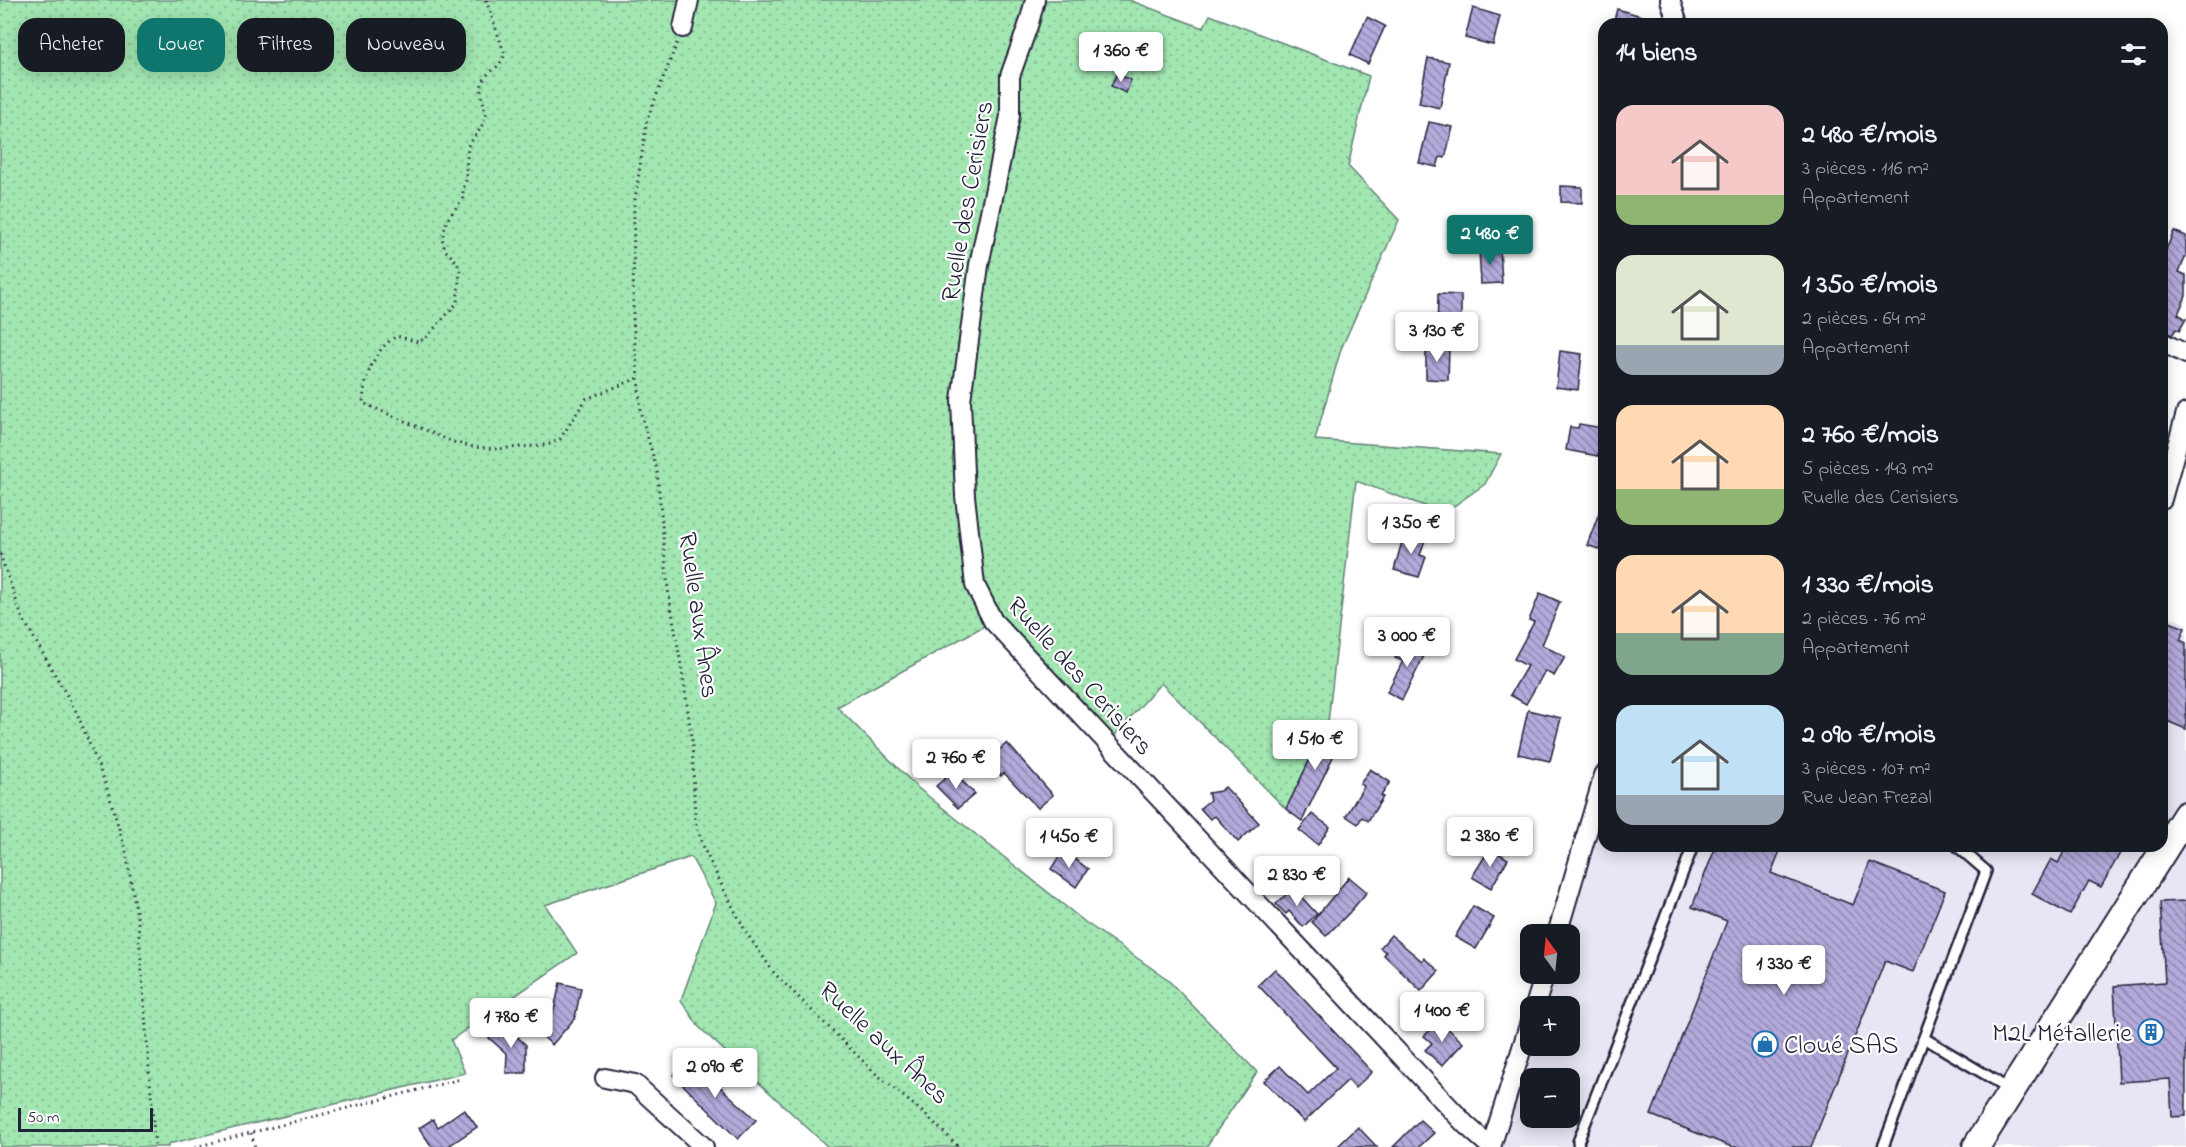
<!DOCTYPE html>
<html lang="fr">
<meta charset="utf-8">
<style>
:root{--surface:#171b24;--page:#242831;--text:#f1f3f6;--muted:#9ea1a6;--accent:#0f766e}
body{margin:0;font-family:"Indie Flower",sans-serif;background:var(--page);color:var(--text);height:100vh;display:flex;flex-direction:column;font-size:22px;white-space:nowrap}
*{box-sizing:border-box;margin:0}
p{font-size:20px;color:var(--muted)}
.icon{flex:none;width:33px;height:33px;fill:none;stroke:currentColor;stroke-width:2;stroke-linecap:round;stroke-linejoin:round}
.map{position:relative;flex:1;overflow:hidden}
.side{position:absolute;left:1598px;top:18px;width:570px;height:834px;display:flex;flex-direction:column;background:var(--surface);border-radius:18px;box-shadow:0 3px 15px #0003}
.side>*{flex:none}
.banner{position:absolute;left:18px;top:18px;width:570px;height:54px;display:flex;gap:12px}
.needle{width:39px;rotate:345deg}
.buttons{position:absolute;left:1520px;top:924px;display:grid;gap:12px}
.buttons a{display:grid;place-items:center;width:60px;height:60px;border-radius:12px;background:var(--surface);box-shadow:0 3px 15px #0003;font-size:30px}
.scale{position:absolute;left:18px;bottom:15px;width:135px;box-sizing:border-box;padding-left:6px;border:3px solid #22223b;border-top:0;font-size:16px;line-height:21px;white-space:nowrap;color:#22223b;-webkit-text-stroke:4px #fff;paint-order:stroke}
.price{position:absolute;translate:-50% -51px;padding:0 14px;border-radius:6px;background:#fff;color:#222;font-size:20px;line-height:39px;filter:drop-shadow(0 2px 3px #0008)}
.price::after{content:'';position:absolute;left:50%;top:36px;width:18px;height:14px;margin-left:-9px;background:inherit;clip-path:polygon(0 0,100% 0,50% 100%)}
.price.active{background:var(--accent);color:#fff}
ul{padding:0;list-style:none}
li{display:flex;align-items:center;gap:18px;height:150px;padding:0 18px}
li span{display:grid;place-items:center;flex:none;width:168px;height:120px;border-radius:18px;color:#555}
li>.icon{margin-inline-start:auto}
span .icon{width:72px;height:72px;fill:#fffc;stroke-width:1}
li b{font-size:26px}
h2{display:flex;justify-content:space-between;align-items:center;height:72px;padding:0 18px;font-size:26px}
.tag{padding:0 21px;border-radius:18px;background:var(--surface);box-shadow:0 3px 15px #0003;font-size:21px;line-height:54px}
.tag.active{background:var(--accent);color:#fff}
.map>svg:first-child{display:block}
.built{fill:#e8e5f4;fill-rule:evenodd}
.grass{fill:url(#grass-dots);stroke:#628476;stroke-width:1.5}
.building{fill:url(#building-back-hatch);stroke:#22223b;stroke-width:1.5}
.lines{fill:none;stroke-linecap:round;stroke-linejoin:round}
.lane-casing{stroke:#22223b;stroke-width:14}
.street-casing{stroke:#22223b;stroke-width:22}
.secondary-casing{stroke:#22223b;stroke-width:30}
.path{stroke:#22223b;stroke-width:3;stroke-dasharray:1.5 4.5;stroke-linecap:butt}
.lane{stroke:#fff;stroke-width:9}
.street{stroke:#fff;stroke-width:18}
.secondary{stroke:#fff;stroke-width:26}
.labels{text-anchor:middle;stroke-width:4.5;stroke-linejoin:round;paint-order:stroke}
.street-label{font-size:26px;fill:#22223b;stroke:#fff}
.poi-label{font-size:26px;fill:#22223b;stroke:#fff;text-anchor:end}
</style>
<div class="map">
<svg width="2186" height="1147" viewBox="0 0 2186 1147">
<defs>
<pattern id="grass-dots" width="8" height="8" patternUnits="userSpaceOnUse" patternTransform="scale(1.5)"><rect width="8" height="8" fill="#a2e6b1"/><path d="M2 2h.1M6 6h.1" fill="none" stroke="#8bc599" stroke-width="1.8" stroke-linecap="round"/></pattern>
<pattern id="building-back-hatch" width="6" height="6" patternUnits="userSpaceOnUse" patternTransform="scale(1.5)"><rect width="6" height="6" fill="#b3a9da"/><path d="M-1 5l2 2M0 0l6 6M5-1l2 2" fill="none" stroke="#9189b2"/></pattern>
</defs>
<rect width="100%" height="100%" fill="#fff"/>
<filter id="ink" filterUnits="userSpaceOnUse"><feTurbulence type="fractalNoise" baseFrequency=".0167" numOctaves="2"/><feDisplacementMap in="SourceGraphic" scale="12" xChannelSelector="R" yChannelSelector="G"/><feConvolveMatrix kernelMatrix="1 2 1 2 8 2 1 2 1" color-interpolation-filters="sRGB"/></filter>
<g filter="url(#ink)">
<path class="built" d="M2162,613L2186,624V1147H1491L1530,1046H1569V1006H1535L1545,974H1569V934H1557L1603,775L1604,846H2162ZM1530,1078H1569V1118H1530Z"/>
<path class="grass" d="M0,0H1129L1203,28L1210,15L1369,76L1348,166L1399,220L1341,349L1315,440L1501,454L1485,484L1444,513L1356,481L1328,722L1286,809L1161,683L1107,744L993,621L837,707L918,788L1085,922L1166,978L1257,1072L1206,1147H828L699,1027L681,1000L716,903L691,857L545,905L577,953L451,1040L465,1073L168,1144V1147H0Z"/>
<g class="building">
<path d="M1473,8L1500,16L1493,45L1465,38Z"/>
<path d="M1617,9L1656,20V24H1613Z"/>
<path d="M1367,17L1385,26L1368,64L1350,55Z"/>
<path d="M1428,58L1449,62L1440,108L1419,103Z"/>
<path d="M1117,74L1131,80L1126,93L1111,86Z"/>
<path d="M1429,122L1453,127L1445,158L1440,157L1437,167L1419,163Z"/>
<path d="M1561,186L1582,187V203L1561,202Z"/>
<path d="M2174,231L2186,236V256L2179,272L2186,275V296L2178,314L2186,319L2179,331L2176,329L2172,335L2162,331V259Z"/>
<path d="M1500,248L1502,283L1481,284L1479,249Z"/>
<path d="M1438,294L1461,295V340L1437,339Z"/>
<path d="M1426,347H1449L1448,380L1426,379Z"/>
<path d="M1560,351L1582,354L1578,390L1556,387Z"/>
<path d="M1579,424L1603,428L1598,456L1566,450L1570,427L1578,428Z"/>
<path d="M1602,505H1604V551L1587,545Z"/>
<path d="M1405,531L1426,537L1420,555L1426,557L1419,577L1394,570Z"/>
<path d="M1540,593L1560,602L1542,645L1565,657L1554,676L1545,671L1526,704L1510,695L1527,666L1514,659L1534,622L1529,620Z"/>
<path d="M2162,619L2185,628L2180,640L2186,643V729L2162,719Z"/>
<path d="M1405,638L1427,650L1402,700L1387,692L1403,661L1395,658Z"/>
<path d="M1528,710L1561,718L1550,761L1518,754Z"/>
<path d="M1328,722L1345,732L1302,821L1286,809Z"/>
<path d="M1007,743L1053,795L1038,808L1004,773L1001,776L999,773L995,774L988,767L990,758Z"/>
<path d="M1370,769L1390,782L1381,796L1383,797L1368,821L1362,817L1358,824L1346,816L1364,786L1360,784Z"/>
<path d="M953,772L975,794L958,808L936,786Z"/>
<path d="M1225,787L1259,823L1238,842L1215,816L1210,819L1200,808L1210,800L1208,793L1220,791Z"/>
<path d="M1312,814L1330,827L1318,845L1299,830Z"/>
<path d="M1716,846H1782L1771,873L1853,905L1870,862L1945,891L1913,972L1885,961L1811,1147H1732L1651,1115L1727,921L1692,907Z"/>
<path d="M2067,846H2124L2101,887L2089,881L2070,915L2032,894L2051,859L2058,863Z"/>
<path d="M1490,848L1508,859L1491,888L1472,877Z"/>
<path d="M1063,850L1088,869L1076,887L1051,869Z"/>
<path d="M1349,877L1367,892L1349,913L1326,936L1312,922Z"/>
<path d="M1293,888L1317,914L1303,927L1289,911L1286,914L1276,904Z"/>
<path d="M2186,901V1116L2172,1117L2170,1079L2119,1082L2114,986L2165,982L2160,902Z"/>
<path d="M1473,906L1494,918L1476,949L1455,937Z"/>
<path d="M1391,935L1422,961L1424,958L1439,971L1421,991L1384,955L1386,952L1380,948Z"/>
<path d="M1275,969L1372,1072L1355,1088L1348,1080L1304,1122L1264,1081L1280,1066L1308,1095L1336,1068L1258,985Z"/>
<path d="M560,983L581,988L575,1018L552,1045L536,1030L554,1010Z"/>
<path d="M1440,1021L1463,1043L1442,1066L1425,1050L1432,1043L1424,1036Z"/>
<path d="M503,1023L526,1045V1073H506L507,1054L489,1038Z"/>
<path d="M689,1058L756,1120L738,1139L673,1075Z"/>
<path d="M464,1109L477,1127L447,1147H432L419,1128L433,1119L438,1127Z"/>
<path d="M1420,1120L1434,1133L1419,1147H1393Z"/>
<path d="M1358,1127L1377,1147H1337Z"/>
</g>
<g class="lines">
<g class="lane-casing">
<g id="lane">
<path d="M1924,1038L1993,1079L2011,1092"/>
<path d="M1579,1147L1578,1142L1693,846"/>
<path d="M1883,1147L1986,871L1957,846"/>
</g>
</g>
<g class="street-casing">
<g id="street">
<path d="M1035,0L1029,23L1010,76V116L979,265L961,400L965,496L975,585L993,621L1466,1125L1491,1147"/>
<path d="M1670,0L1678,24"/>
<path d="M683,28L689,0"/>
<path d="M2162,342L2186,354"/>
<path d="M2162,499L2186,413"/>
<path d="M1557,934L1604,775"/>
<path d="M1535,1006L1545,974"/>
<path d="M605,1078L635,1084L704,1147"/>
<path d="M1491,1147L1530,1022"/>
</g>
</g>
<g class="secondary-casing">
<path id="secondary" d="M1976,1147L2186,815"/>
</g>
<g class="path">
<path d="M486,0L505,55L499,65L488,74L482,83L481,91L486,115L481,128L468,146L466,171L467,178L463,189V198L447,220L442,238L445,250L457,262L460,271L457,303L426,338L418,342L397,336C374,349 364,377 363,403L453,442L474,447L497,449L533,446L551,444L560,439L586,399L638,378"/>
<path d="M677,43L647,120L634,206L633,318L641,414L657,470L668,589L684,683L692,741L695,821L705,851L725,892L746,932L774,973L875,1073L926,1115L959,1147"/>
<path d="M0,554L22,617L77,713L106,785L126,852L138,922L155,1147"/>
<path d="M251,1133L255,1147"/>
<path d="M195,1147L461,1079"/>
</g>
<use href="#lane" class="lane"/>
<use href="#street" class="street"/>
<use href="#secondary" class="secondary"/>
</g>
</g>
<defs>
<g id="building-ring" transform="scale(1.35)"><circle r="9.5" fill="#fff" stroke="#1f6fb2" stroke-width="1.5"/><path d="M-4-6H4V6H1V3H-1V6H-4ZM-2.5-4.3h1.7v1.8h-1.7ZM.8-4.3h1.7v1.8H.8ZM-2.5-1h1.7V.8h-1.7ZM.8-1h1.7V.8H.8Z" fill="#1f6fb2"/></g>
<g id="shop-ring" transform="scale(1.35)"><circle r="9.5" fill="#fff" stroke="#1f6fb2" stroke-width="1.5"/><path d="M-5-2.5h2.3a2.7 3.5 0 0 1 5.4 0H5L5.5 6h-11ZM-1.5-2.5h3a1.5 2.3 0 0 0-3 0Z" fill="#1f6fb2"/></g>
</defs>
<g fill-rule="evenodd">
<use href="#building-ring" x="2151" y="1032"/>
<use href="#shop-ring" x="1765" y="1044"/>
</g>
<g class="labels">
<g class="street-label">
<text transform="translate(966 201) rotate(-80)" y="9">Ruelle des Cerisiers</text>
<text transform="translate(700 615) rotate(82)" y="9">Ruelle aux Ânes</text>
<text transform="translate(1081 675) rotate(48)" y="9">Ruelle des Cerisiers</text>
<text transform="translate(885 1042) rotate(43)" y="9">Ruelle aux Ânes</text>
</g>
<g class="poi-label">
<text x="2132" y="1041">M2L Métallerie</text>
<text x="1784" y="1053" text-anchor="start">Cloué SAS</text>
</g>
</g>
</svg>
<div class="buttons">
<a><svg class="needle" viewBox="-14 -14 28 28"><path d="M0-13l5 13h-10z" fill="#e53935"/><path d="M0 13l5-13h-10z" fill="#9ea1a6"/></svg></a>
<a>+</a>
<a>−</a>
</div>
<div class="scale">50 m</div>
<b class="price" style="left:1121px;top:83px">1 360 €</b>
<b class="price active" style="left:1490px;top:266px">2 480 €</b>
<b class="price" style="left:1437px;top:363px">3 130 €</b>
<b class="price" style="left:1411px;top:555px">1 350 €</b>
<b class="price" style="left:1407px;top:668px">3 000 €</b>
<b class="price" style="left:1315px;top:771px">1 510 €</b>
<b class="price" style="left:956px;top:790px">2 760 €</b>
<b class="price" style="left:1490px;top:868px">2 380 €</b>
<b class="price" style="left:1069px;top:869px">1 450 €</b>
<b class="price" style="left:1297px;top:907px">2 830 €</b>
<b class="price" style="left:1784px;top:996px">1 330 €</b>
<b class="price" style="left:1442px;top:1043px">1 400 €</b>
<b class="price" style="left:511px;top:1049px">1 780 €</b>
<b class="price" style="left:715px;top:1099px">2 090 €</b>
<div class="banner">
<a class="tag">Acheter</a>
<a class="tag active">Louer</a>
<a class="tag">Filtres</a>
<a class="tag">Nouveau</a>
</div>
<section class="side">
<h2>14 biens<svg class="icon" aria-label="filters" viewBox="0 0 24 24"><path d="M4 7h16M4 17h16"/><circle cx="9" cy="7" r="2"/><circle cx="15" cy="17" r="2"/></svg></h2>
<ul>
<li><span style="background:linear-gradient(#f6c9c9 75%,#8fb573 0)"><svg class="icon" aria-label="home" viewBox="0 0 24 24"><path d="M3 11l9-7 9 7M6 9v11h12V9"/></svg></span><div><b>2 480 €/mois</b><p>3 pièces · 116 m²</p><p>Appartement</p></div></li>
<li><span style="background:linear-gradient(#dfe7d0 75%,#9aa5b1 0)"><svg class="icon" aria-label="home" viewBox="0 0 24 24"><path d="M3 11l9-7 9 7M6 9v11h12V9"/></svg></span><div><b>1 350 €/mois</b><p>2 pièces · 64 m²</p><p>Appartement</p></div></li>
<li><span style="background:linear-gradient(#ffd9b3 70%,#8fb573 0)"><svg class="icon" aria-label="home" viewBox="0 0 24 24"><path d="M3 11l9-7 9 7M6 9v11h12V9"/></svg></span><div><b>2 760 €/mois</b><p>5 pièces · 143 m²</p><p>Ruelle des Cerisiers</p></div></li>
<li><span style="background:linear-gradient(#ffd9b3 65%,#7fa58c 0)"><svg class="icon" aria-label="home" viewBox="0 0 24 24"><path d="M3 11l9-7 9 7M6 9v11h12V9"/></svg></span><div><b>1 330 €/mois</b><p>2 pièces · 76 m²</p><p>Appartement</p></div></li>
<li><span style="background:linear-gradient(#bfe0f5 75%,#9aa5b1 0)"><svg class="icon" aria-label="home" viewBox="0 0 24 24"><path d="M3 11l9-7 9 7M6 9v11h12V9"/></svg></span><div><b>2 090 €/mois</b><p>3 pièces · 107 m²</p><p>Rue Jean Frezal</p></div></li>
</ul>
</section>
</div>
